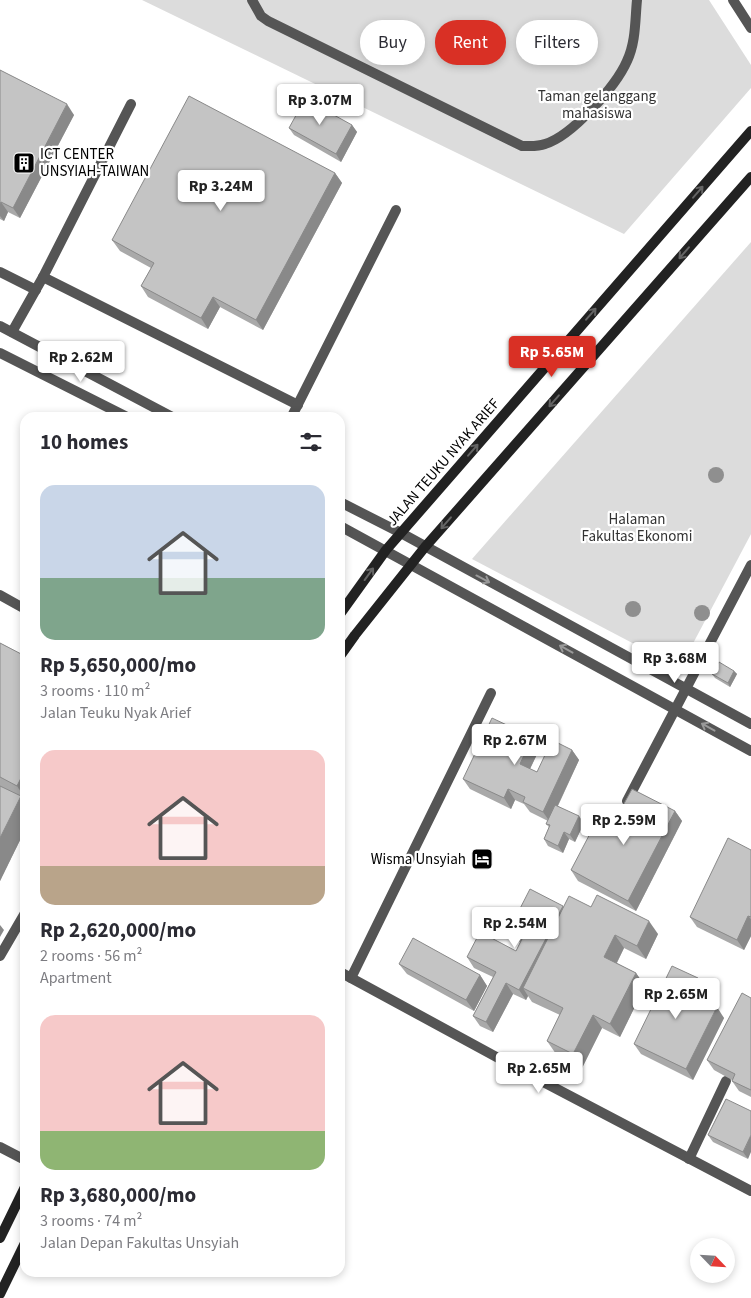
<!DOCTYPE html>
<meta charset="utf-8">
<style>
:root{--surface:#fff;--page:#f7f7f7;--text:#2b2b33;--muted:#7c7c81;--accent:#d93025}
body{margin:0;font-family:"Source Sans 3",sans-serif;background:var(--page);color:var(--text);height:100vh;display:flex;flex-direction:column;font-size:19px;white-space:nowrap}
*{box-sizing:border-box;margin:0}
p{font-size:16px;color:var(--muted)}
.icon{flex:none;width:28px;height:28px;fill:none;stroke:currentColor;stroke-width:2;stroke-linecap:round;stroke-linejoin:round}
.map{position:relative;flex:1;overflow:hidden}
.details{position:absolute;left:20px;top:412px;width:325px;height:865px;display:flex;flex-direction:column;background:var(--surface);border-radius:15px;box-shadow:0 2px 8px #0003}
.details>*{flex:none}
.hud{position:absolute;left:360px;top:20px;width:315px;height:45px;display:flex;gap:10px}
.needle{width:32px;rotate:115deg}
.controls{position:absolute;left:690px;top:1238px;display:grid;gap:10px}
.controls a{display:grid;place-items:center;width:45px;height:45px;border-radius:50%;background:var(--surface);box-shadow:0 2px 8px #0003;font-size:25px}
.price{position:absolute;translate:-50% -42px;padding:0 11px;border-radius:5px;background:#fff;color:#222;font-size:16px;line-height:32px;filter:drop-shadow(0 1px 2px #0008)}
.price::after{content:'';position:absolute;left:50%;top:30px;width:15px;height:11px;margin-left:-8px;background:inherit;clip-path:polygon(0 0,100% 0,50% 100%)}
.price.active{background:var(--accent);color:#fff}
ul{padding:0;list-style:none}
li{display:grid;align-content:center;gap:10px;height:265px;padding:0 20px}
li span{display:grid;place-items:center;height:155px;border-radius:15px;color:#555}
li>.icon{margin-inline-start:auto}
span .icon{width:90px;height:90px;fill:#fffc;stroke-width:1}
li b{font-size:21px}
h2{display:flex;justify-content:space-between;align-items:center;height:60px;padding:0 20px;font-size:21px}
.chip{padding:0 18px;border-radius:22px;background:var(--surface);box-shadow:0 2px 8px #0003;font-size:18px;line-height:45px}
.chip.active{background:var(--accent);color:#fff}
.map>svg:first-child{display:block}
.green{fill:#dcdcdc}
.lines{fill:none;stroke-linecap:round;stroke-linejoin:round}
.lane{stroke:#555;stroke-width:10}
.street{stroke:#555;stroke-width:10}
.secondary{stroke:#222;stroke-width:10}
.tree{fill:#8f8f8f}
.wall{fill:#a9a9a9}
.shaded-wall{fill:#898989}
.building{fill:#c4c4c4;stroke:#898989}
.oneway{stroke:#646464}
.oneway2{stroke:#999}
.labels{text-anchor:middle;stroke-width:4.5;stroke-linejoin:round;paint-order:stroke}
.park-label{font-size:15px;fill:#333;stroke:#fff}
.poi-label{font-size:15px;fill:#000;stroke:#fff;text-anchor:start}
.street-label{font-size:15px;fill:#000;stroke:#fff}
</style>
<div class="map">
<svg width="751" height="1298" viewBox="0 0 751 1298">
<rect width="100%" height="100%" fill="#fff"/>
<g class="green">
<path d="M142,0H709L751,65V88L624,234Z"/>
<path d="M751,242V534L680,668L472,559Z"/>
</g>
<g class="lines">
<g class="lane">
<path d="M252,0L261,16L268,21L522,146C530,146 537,147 545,144C572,136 616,86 627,61C636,42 635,20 637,0"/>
<path d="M0,272L36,290"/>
<path d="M43,277L298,405"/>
<path d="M12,332L43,277L131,104"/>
<path d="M291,418L396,210"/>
<path d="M0,595L25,609"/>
<path d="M0,956L25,913"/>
<path d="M0,1147L25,1160"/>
</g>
<g class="street">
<path d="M733,0L751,28"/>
<path d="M0,326L174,418"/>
<path d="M0,353L129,418"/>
<path d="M340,502L401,533L751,724"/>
<path d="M340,526L751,751"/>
<path d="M627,801L751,565"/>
<path d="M340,972L513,1066L751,1191"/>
<path d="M351,978L491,693"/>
<path d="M689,1159L726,1081"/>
</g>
<g class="secondary">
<path d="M340,614L386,550L751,131"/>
<path d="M340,656L355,635L425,547L751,177"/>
<path d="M0,1238L25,1187"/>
<path d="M0,1294L25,1243"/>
</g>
</g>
<g class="tree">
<circle cx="716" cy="475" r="8"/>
<circle cx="633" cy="609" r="8"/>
<circle cx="702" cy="613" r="8"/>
</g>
<g class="wall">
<path d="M0,70L74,115L20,218L8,212L4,221L0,219Z"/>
<path d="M352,125L357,132L341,162L294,135L289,128Z"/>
<path d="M335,173L342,183L263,330L220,307L208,329L148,297L141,286L151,268L120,251L112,240Z"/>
<path d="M0,643L25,656V830L0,881Z"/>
<path d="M734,671L737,674L730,687L715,678L712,674Z"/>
<path d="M540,748L530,769L537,772L572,750L579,760L558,806L584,823L575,842L569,839L563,853L548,846L544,839L549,827L546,824L548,821L530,812L524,804L515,800L511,809L470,789L463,779Z"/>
<path d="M675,811L682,821L636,911L578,881L571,870L608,833Z"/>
<path d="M751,850V936L744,950L697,927L690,917Z"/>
<path d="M563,906V907H591L658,934L646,959L624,948L617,963L636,973L645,986L620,1037L602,1028L582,1068L556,1054L547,1041L560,1015L532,1002L528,996L526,1000L513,994L493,1032L480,1026L473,1016L493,977L474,968L467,957L516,951L520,942L516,940L509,930Z"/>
<path d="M399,964L480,975L487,986L474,1011L407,974Z"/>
<path d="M705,989L700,999L724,1018L693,1080L641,1054L634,1044Z"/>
<path d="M751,998V1097L739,1091L732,1081V1080L714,1070L707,1060Z"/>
<path d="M726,1099L748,1159L713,1142L708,1135Z"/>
</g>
<g class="shaded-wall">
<path d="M67,104L74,115L20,218L13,208Z"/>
<path d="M352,125L357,132L341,162L336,154Z"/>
<path d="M335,173L342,183L263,330L256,320Z"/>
<path d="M1,202L8,212L4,221L0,216V204Z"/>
<path d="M213,297L220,307L208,329L201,318Z"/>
<path d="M734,671L737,674L730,687L728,683Z"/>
<path d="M532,737L540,748L527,775L520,764Z"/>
<path d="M572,750L579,760L550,822L543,812Z"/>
<path d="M25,770V798L17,786Z"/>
<path d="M508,789L515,800L511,809L504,798Z"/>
<path d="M21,796L25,802V830L0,881V838Z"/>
<path d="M675,811L682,821L636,911L628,901Z"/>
<path d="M579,816L584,823L575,842L570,835Z"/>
<path d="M564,832L569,839L563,853L558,846Z"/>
<path d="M563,906L570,916L523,988L528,996L526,1000L519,990Z"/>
<path d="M748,916L751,919V936L744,950L737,940Z"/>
<path d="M649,921L658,934L646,959L637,946Z"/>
<path d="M0,925L4,930L0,937Z"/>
<path d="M615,935L624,948L613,970L604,957Z"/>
<path d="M636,973L645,986L620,1037L610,1024Z"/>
<path d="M480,975L487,986L474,1011L466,1000Z"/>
<path d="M698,978L705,989L697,1004L690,994Z"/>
<path d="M506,983L513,994L493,1032L486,1022Z"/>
<path d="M717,1007L724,1018L693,1080L686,1069Z"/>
<path d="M593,1015L602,1028L582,1068L573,1054Z"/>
<path d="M751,1135V1152L748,1159L743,1152Z"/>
</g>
<g class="building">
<path d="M0,70L67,104L13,208L1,202L0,204Z"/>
<path d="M189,96L335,173L256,320L213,297L201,318L141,286L154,263L112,240Z"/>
<path d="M305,99L352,125L336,154L289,128Z"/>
<path d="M0,643L25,656V770L17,786L0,777Z"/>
<path d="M719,662L734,671L728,683L712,674Z"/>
<path d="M492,718L532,737L520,764L537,772L552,740L572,750L543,812L523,802L525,797L508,789L504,798L463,779Z"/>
<path d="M0,786L21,796L0,838Z"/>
<path d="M632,789L675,811L628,901L571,870L594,826L608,833Z"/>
<path d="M555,805L579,816L570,835L564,832L558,846L544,839L550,825L546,824Z"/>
<path d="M728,838L751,850V917L748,916L737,940L690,917Z"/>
<path d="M530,889L563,906L519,990L506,983L486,1022L473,1016L496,972L467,957L480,932L516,951L523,937L509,930Z"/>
<path d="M597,895L649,921L637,946L615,935L604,957L636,973L610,1024L593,1015L573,1054L547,1041L563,1008L523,988L569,896L591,907Z"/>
<path d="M413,938L480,975L466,1000L399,964Z"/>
<path d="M672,966L698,978L690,994L717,1007L686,1069L634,1044Z"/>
<path d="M742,993L751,998V1090L732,1081L735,1074L707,1060Z"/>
<path d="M726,1099L751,1111V1135L743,1152L708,1135Z"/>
</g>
<defs><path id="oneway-shaft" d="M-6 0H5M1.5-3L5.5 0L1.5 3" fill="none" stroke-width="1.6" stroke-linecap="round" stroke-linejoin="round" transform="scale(1.25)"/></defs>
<g class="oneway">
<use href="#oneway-shaft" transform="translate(698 192) rotate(-49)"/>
<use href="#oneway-shaft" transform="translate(684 253) rotate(131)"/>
<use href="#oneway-shaft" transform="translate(591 314) rotate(-49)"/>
<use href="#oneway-shaft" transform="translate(554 401) rotate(131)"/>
<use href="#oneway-shaft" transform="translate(473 450) rotate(-49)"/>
<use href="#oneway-shaft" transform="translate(446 523) rotate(131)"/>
<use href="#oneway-shaft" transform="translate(369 574) rotate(-54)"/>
</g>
<g class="oneway2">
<use href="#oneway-shaft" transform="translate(483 579) rotate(28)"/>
<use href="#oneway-shaft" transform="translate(566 649) rotate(-151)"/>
<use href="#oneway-shaft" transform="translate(708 727) rotate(-151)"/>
</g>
<defs>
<g id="building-square" transform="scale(1.125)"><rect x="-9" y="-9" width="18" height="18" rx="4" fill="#000" stroke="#fff"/><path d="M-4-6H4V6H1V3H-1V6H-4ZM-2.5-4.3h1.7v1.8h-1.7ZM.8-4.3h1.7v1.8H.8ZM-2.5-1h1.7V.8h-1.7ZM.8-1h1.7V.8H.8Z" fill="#fff"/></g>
<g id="hotel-square" transform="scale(1.125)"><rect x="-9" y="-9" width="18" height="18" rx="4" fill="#000" stroke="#fff"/><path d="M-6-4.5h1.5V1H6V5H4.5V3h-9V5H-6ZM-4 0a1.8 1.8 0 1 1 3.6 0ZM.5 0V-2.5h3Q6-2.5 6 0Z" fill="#fff"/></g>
</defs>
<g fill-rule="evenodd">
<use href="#building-square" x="24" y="163"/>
<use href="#hotel-square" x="482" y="859"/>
</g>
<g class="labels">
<g class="park-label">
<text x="597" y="101">Taman gelanggang<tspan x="597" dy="17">mahasiswa</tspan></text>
<text x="637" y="524">Halaman<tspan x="637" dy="17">Fakultas Ekonomi</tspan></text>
</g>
<g class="poi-label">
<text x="40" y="159">ICT CENTER<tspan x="40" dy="17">UNSYIAH-TAIWAN</tspan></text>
<text x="466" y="864" text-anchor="end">Wisma Unsyiah</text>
</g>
<g class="street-label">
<text transform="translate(443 462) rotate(-49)" y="5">JALAN TEUKU NYAK ARIEF</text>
</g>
</g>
</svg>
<div class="controls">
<a><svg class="needle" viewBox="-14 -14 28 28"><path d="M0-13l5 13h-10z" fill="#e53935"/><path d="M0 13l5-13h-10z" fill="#7c7c81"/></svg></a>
</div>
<b class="price" style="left:320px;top:126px">Rp 3.07M</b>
<b class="price" style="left:221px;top:212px">Rp 3.24M</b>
<b class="price active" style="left:552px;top:378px">Rp 5.65M</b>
<b class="price" style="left:81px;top:383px">Rp 2.62M</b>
<b class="price" style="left:675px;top:684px">Rp 3.68M</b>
<b class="price" style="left:515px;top:766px">Rp 2.67M</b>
<b class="price" style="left:624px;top:846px">Rp 2.59M</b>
<b class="price" style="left:515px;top:949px">Rp 2.54M</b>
<b class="price" style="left:676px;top:1020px">Rp 2.65M</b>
<b class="price" style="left:539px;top:1094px">Rp 2.65M</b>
<div class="hud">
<a class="chip">Buy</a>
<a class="chip active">Rent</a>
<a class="chip">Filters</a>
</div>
<section class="details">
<h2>10 homes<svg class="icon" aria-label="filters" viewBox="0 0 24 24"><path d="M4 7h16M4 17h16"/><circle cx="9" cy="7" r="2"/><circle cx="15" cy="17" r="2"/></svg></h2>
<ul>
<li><span style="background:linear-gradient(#c9d6e8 60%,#7fa58c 0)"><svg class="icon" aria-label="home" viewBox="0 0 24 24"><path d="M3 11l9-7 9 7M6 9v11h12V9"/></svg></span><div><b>Rp 5,650,000/mo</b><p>3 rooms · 110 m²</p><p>Jalan Teuku Nyak Arief</p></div></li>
<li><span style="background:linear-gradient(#f6c9c9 75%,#b9a48a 0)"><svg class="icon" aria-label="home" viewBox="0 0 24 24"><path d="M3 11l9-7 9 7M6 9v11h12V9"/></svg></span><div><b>Rp 2,620,000/mo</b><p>2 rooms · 56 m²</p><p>Apartment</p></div></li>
<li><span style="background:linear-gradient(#f6c9c9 75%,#8fb573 0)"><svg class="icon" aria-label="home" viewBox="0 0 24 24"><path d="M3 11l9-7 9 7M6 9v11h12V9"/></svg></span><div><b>Rp 3,680,000/mo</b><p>3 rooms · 74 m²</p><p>Jalan Depan Fakultas Unsyiah</p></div></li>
</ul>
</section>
</div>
